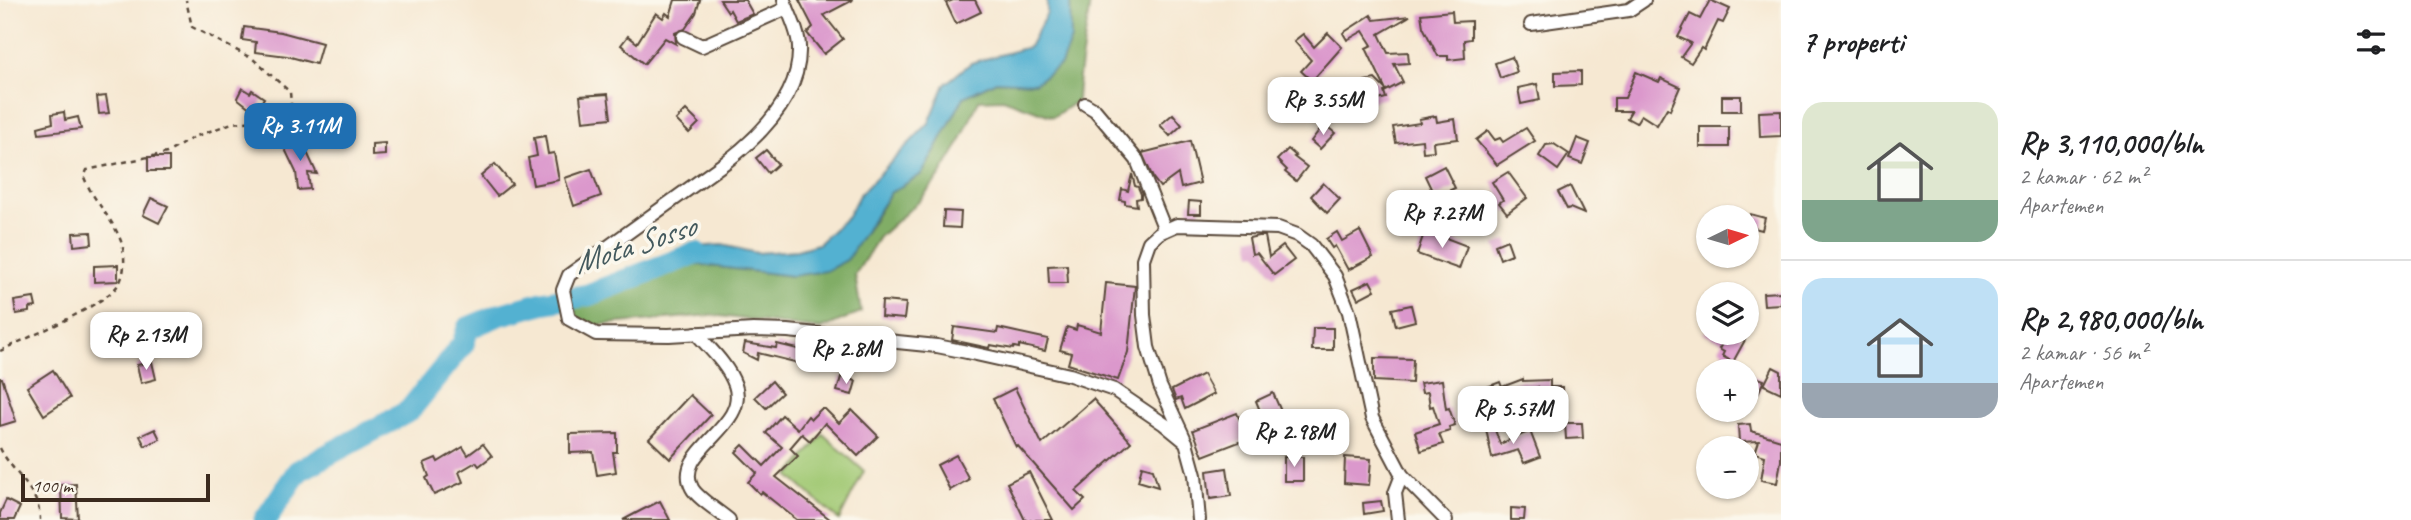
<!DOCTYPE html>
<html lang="id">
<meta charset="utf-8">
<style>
:root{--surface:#fff;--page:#f6f6f6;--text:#202124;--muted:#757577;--line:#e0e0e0;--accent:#1f6fb2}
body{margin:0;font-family:Caveat,sans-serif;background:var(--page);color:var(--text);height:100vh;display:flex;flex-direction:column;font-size:26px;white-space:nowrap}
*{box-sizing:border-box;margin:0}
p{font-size:23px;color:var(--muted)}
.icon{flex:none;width:38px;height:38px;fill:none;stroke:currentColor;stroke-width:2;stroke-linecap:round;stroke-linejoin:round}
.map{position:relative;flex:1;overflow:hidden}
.details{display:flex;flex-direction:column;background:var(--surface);width:630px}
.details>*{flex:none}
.needle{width:46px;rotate:85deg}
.fabs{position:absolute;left:1696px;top:205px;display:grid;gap:14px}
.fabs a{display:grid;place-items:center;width:63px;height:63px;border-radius:50%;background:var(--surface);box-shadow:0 2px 5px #0004;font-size:35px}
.scale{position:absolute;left:21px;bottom:18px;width:189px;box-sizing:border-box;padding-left:7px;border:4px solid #3b2a1e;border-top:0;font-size:19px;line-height:24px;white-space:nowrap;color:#3b2a1e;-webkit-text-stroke:5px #fbf7ec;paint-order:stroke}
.price{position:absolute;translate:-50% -60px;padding:0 16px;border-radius:14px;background:#fff;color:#222;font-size:23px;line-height:46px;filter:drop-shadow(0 2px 4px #0008)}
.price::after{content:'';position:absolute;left:50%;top:42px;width:21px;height:16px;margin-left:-10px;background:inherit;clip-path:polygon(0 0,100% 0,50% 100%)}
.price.on{background:var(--accent);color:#fff}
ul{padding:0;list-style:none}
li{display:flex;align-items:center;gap:21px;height:175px;padding:0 21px}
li+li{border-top:2px solid var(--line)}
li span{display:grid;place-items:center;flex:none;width:196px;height:140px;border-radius:21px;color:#555}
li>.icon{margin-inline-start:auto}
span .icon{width:84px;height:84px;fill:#fffc;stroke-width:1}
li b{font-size:30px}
h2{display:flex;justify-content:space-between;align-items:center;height:84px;padding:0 21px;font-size:30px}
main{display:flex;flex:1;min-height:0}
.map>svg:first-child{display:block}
.green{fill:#a2c974;stroke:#6e7a49;stroke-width:2}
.forest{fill:#81ad66;stroke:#5e6c42;stroke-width:2}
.water{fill:#52b1d1;stroke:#466e78;stroke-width:2}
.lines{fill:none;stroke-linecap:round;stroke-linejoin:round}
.river{stroke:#52b1d1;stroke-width:23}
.building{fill:#db98cc}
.minor-casing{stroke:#574639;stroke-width:16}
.path{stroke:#574639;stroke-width:2.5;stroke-dasharray:5 5;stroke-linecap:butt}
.minor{stroke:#fff;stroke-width:12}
.labels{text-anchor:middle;stroke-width:7;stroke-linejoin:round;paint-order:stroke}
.water-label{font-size:32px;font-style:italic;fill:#43595d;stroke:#fbf7ec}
</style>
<main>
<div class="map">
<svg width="1781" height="520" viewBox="0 0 1781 520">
<rect width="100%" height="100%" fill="#fbf7ec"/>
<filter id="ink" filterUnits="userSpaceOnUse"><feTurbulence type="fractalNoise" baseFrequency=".0143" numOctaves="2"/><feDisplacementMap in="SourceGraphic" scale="14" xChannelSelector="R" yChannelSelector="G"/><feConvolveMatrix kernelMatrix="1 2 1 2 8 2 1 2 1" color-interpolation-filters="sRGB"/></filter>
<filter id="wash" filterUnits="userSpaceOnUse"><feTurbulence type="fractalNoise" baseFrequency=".00686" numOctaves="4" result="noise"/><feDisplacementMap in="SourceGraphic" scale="28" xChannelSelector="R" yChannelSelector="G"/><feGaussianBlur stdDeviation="1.57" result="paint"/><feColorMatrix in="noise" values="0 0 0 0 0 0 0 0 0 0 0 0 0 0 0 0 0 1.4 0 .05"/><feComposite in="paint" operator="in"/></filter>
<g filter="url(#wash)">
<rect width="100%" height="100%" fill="#f6e8d2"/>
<path class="green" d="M823,434L864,471L839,520L789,476Z"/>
<path class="forest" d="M1070,0H1090C1087,34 1078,67 1077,101L1053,117L1003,99L979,100L958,146L940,176L919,201L879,237L855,275L861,312L821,329L712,315L596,325L577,317L573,304L622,292L693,264L792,276L865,234L890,193L922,174L964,97L996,81L1035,83L1061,64L1071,39Z"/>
<path class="water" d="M1047,0H1070L1071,39L1061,64L1035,83L996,81L964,97L922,174L890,193L847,260L826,271L792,276L693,264L650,262L680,248L722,245L757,253L797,250L818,244L848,216L859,195L929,123L945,84L971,63L1029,47L1047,13Z"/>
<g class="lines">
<path class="river" d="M265,520L298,471L409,411L463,344L468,328L499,315L542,303L588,295L696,253"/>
</g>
<g id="blocks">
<g class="building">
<path d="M675,0H700L696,13L685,29L675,33L676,44L665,38L644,64L621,45L628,36L637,43L656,13L663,18L666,13L670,16Z"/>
<path d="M720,0H745L753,14L736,21L730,10L728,12Z"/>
<path d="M799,0H853L824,15L843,39L824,54L807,33L813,27Z"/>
<path d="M953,0H975L981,12L956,24L946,3Z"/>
<path d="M1710,0L1730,9L1723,23L1718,21L1704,50L1701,48L1691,63L1681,57L1691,43L1678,37L1690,14L1700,19Z"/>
<path d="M1452,11L1453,22L1471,21V39L1464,40L1465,58L1448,60V56H1438L1423,27L1421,14Z"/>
<path d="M1371,15L1374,20L1410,16L1379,34L1388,53L1408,52L1409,63L1394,64L1403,82L1384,92L1386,98L1370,102L1365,81L1375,79L1386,90L1366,48L1372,45L1363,31L1347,40L1343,33Z"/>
<path d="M244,27L281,32L322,43L316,64L287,56L255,52L256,42L242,40Z"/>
<path d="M1328,33L1342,47L1312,81L1301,71L1311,60L1294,41L1303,34L1314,47Z"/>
<path d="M1512,57L1517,72L1500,78L1495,63Z"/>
<path d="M1581,71V85L1555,86V72Z"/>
<path d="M1636,72L1659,82L1661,78L1680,87L1670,110L1667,108L1657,125L1641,115L1636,123L1627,118L1631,111H1614V98H1625Z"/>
<path d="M1537,84L1540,100L1521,104L1518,88Z"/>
<path d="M242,88L250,93L252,90L264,98L255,112L237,98Z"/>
<path d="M1314,88L1316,101L1300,103L1298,91Z"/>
<path d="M608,94L611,118L583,121L580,96Z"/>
<path d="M106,96L109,113L99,114L97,97Z"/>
<rect x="1722" y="96" width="19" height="15"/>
<path d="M686,110L699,123L689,133L676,120Z"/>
<path d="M1781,111V136L1760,137L1759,112Z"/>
<path d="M64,112L65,120L78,117L81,129L39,134L38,127L53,123L52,114Z"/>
<path d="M1173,114L1182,125L1170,136L1160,125Z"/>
<path d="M1436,116L1437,122L1455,119L1458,139L1433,142L1434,151L1423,152L1422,140L1396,143L1393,127L1420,123L1419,119Z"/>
<path d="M1324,124L1335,133L1320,149L1311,141Z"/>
<rect x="1700" y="127" width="29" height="20"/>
<path d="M1526,128L1535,141L1497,165L1476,140L1488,131L1495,140L1500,138L1503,142Z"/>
<path d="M545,136L548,154L554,153L559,180L533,185L528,158L537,156L534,138Z"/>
<path d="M300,137L317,174L308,173L310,189L298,190L296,172L283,145Z"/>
<path d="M1577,138L1590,143L1582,164L1569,159Z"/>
<path d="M1190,141L1200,183L1181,188L1178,174L1160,187L1153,178L1142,153Z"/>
<path d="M385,143V155L372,156V144Z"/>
<path d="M1554,144L1569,154L1558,170L1539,156L1546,145Z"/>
<path d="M1288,149L1296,156L1294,157L1307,167L1296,181L1285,172L1287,170L1277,160Z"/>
<path d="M766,150L778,164L768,173L756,158Z"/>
<rect x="148" y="157" width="21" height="14"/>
<path d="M495,164L512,184L497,196L481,176Z"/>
<path d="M1444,166L1455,188L1435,197L1425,176Z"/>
<path d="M591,169L601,196L574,206L565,178Z"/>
<path d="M1508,172L1527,198L1507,213L1499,203L1503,200L1492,182Z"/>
<path d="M1132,174L1135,186L1138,187L1141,194V198L1136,199L1137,206L1125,204V201L1120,200L1122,189L1128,191Z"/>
<path d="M1323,183L1340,199L1327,213L1311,196Z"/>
<path d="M1570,186L1584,214L1570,208L1567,209L1558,192Z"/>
<path d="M151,198L168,206L159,223L143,215Z"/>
<path d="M1189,201L1201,202V214H1188Z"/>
<path d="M944,211L961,212L960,228L943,227Z"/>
<path d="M1750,214L1765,218L1762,230L1746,226Z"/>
<path d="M1425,230L1467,246L1459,269L1417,254Z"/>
<path d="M1360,231L1373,257L1348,270L1335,246L1332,248L1326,239L1337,232L1342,241Z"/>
<path d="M91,232L92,244L74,246L73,233Z"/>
<path d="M1258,236H1265L1269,257L1283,246L1294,260L1274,275L1257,253L1252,254L1249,238Z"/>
<path d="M1507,240L1512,254L1500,259L1495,245Z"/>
<path d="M118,265V281L94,282V266Z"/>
<path d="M1067,265L1068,283H1049L1048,266Z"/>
<path d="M1370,281L1375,290L1358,299L1353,289Z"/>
<path d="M1106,283L1135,286L1128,352L1118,380L1068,364L1071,353L1060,350L1067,327L1076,330L1077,325L1101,332Z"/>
<path d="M1781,292V304L1764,305L1763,293Z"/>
<path d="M34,298L36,307L29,308V312L16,314L14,301Z"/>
<path d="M882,301L906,303L904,319L881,317Z"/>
<path d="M1411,305L1415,321L1396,326L1392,309Z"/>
<path d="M954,327L997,333L998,328L1048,339L1045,351L1019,345V348L1014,347L1013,349L990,345L989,348L952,340Z"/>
<path d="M1313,328H1333V350H1312Z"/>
<path d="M1702,332H1742L1740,337L1745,340L1733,362L1722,356L1724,352L1719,349L1723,342Z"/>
<path d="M745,343L776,348L777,344L806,351L803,364L758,353L757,360L743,353Z"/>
<path d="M856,351L868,353L866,367L854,365Z"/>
<path d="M1374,358L1413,359L1412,383L1374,381Z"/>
<path d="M152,362L156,379L141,383L137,365Z"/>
<path d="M1773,367L1781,371V393L1764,385Z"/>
<path d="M53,370L70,398L44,415L27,387Z"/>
<path d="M1203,374L1214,394L1185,409L1181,398L1176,400L1172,390Z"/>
<path d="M1753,376L1764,380L1758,394L1748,390Z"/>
<path d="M841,377L856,381L852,395L837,391Z"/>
<path d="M0,378H2L16,421L0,426Z"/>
<path d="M1523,379V381L1550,380V387H1562L1563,423L1528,427L1525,417L1540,412L1538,387L1507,399V403L1490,410L1484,396L1490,394L1487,387L1500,382L1502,387Z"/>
<path d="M1442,380L1446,409L1449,408L1455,425L1449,427L1450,431L1439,434L1443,444L1421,451L1415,432L1439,424L1433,406L1430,407L1428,392L1422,393L1420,383Z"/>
<path d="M772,381L782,393L766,408L755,397Z"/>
<path d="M1015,388L1042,444L1093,399L1131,442L1076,491L1085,500L1074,510L1018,446L1016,447L993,399Z"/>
<path d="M1273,393L1287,425L1269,433L1256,401Z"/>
<path d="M690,395L711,415L670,459L649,439Z"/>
<path d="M821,409H825L839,423L852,410L878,436L858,456L825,423L810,441L802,434L790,448L798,456L776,477L831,520H797L762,492L760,494L748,482L757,473L736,452L743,445L764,466L782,447L766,433L782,415L798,429L808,416L811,419Z"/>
<path d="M1237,413L1247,439L1203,456L1193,430Z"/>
<path d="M1565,423H1582L1583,438L1566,439Z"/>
<path d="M1750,424L1751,431L1781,440V461L1777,483L1761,480L1765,456L1755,453L1759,441L1739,442L1738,425Z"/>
<path d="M1494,427L1500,444L1530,431L1540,457L1524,463L1518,450L1492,458L1486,429Z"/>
<path d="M155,429L160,439L145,446L140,436Z"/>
<path d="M617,433V452H613L616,472L597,475L593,452L570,453V434Z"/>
<path d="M483,444L492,456L479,466L476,462L459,472L463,482L434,495L426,478L429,476L424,463L436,458L438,462L463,447L468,455Z"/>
<path d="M956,455L969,479L950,490L937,465Z"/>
<rect x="1284" y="457" width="19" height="24"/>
<path d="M1345,457L1371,459L1369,485L1344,483Z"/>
<path d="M1142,466L1153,469L1158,487L1138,481Z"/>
<path d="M1227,468L1231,496L1210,499L1207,471Z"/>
<path d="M1029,472L1053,520H1025L1007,483Z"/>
<path d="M76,484L78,519L62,518L61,485Z"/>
<path d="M6,500L20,507L14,520H0V513Z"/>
<path d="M660,501L670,520H623L642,510Z"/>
<path d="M1381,501L1383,511L1364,514L1363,503Z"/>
<path d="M1511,508L1525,509L1524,520H1511Z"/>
</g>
</g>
</g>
<g filter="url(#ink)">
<use href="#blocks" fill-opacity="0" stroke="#574639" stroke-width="2"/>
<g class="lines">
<g class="minor-casing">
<g id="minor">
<path d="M784,0C789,14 799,32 799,47C801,95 761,135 726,162L569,275L563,290L569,319L596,334L669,335L753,330L788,331L937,346L967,352L1070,375L1114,390L1164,424L1186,442L1160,386L1148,347L1144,315L1143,259L1149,242L1159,233L1177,225L1278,228L1297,235L1311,245L1335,276L1349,312L1372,418L1402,475L1446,520"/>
<path d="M1531,24L1629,10L1644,0"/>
<path d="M683,37L702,46L787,8"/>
<path d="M1085,104L1095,110L1137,160L1165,230"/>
<path d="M696,333C710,349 728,365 735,385C750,428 672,450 692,488C697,498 720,512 729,520"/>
<path d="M1186,442L1195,475L1199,520"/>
<path d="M1398,520L1395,493L1402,475"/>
</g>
</g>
<g class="path">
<path d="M0,351C26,338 104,306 118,285C125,275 125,260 123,248C117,222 93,202 84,177L87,170L167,153L194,137L232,123L279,119L286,114L291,104L290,92L253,59L192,27L186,0"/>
<path d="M0,448C12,473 40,490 40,520"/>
</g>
<use href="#minor" class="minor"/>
</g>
</g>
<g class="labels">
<g class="water-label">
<text transform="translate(634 244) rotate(-18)" y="11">Mota Sosso</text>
</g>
</g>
</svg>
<div class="fabs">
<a><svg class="needle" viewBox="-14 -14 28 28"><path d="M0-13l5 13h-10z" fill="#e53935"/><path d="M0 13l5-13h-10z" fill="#757577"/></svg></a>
<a><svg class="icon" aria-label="layers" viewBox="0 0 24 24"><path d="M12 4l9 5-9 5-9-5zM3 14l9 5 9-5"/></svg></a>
<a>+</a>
<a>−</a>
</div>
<div class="scale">100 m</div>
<b class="price" style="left:1323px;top:137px">Rp 3.55M</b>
<b class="price on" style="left:300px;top:163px">Rp 3.11M</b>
<b class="price" style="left:1442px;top:250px">Rp 7.27M</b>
<b class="price" style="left:146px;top:372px">Rp 2.13M</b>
<b class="price" style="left:846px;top:386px">Rp 2.8M</b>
<b class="price" style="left:1513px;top:446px">Rp 5.57M</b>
<b class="price" style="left:1294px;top:469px">Rp 2.98M</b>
</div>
<section class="details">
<h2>7 properti<svg class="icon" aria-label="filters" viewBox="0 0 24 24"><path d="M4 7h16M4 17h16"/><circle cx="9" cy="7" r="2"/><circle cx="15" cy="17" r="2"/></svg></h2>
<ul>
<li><span style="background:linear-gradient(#dfe7d0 70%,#7fa58c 0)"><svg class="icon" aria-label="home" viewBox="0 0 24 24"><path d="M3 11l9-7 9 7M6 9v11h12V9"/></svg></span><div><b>Rp 3,110,000/bln</b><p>2 kamar · 62 m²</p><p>Apartemen</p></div></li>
<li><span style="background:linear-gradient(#bfe0f5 75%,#9aa5b1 0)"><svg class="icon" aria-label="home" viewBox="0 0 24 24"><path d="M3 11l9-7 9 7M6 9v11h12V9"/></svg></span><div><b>Rp 2,980,000/bln</b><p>2 kamar · 56 m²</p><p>Apartemen</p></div></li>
</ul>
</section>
</main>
